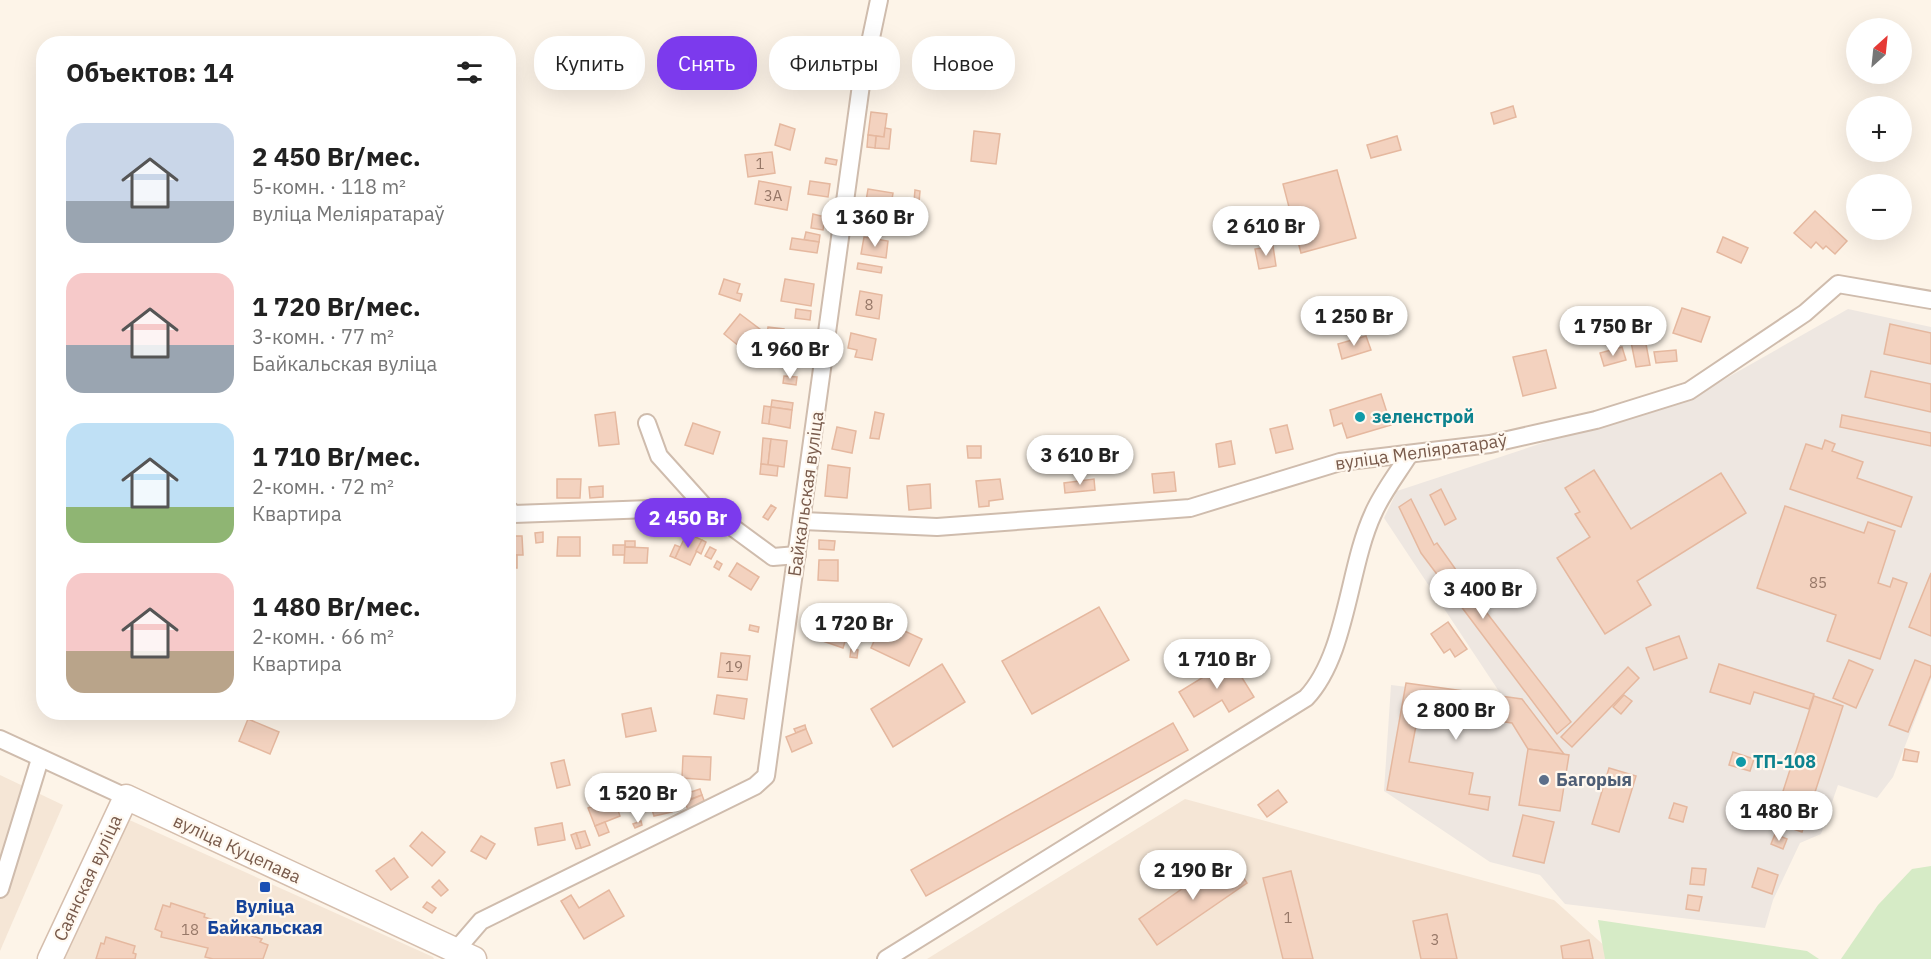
<!DOCTYPE html>
<html lang="ru">
<meta charset="utf-8">
<style>
:root{--surface:#fff;--page:#f6f6f6;--text:#222;--muted:#767676;--accent:#7c3aed}
body{margin:0;font-family:"IBM Plex Sans",sans-serif;background:var(--page);color:var(--text);height:100vh;display:flex;flex-direction:column;font-size:22px;white-space:nowrap}
*{box-sizing:border-box;margin:0}
p{font-size:20px;color:var(--muted)}
.icon{flex:none;width:33px;height:33px;fill:none;stroke:currentColor;stroke-width:2;stroke-linecap:round;stroke-linejoin:round}
.map{position:relative;flex:1;overflow:hidden}
.drawer{position:absolute;left:36px;top:36px;width:480px;height:684px;display:flex;flex-direction:column;background:var(--surface);border-radius:24px;box-shadow:0 6px 24px #0002}
.drawer>*{flex:none}
.top-card{position:absolute;left:534px;top:36px;width:570px;height:54px;display:flex;gap:12px}
.needle{width:39px;rotate:27deg}
.buttons{position:absolute;left:1846px;top:18px;display:grid;gap:12px}
.buttons a{display:grid;place-items:center;width:66px;height:66px;border-radius:50%;background:var(--surface);box-shadow:0 6px 24px #0002;font-size:30px}
.price{position:absolute;translate:-50% -51px;padding:0 14px;border-radius:21px;background:#fff;color:#222;font-size:20px;line-height:39px;filter:drop-shadow(0 2px 3px #0008)}
.price::after{content:'';position:absolute;left:50%;top:36px;width:18px;height:14px;margin-left:-9px;background:inherit;clip-path:polygon(0 0,100% 0,50% 100%)}
.price.active{background:var(--accent);color:#fff}
ul{padding:0;list-style:none}
li{display:flex;align-items:center;gap:18px;height:150px;padding:0 30px}
li span{display:grid;place-items:center;flex:none;width:168px;height:120px;border-radius:18px;color:#555}
li>.icon{margin-inline-start:auto}
span .icon{width:72px;height:72px;fill:#fffc;stroke-width:1}
li b{font-size:26px}
h2{display:flex;justify-content:space-between;align-items:center;height:72px;padding:0 30px;font-size:26px}
.tag{padding:0 21px;border-radius:24px;background:var(--surface);box-shadow:0 6px 24px #0002;font-size:21px;line-height:54px}
.tag.active{background:var(--accent);color:#fff}
.map>svg:first-child{display:block}
.residential{fill:#f5e6d6}
.industrial{fill:#eee7e1}
.green{fill:#d6ebc6}
.building{fill:#f3d2bf;stroke:#e5b89f;stroke-width:1.5}
.lines{fill:none;stroke-linecap:round;stroke-linejoin:round}
.street-casing{stroke:#cfbcad;stroke-width:20}
.secondary-casing{stroke:#d5bead;stroke-width:27}
.street{stroke:#fff;stroke-width:16}
.secondary{stroke:#fff;stroke-width:24}
.culture-dot{fill:#0f9aa8;stroke:#fff8ef;stroke-width:2}
.service-dot{fill:#5c6f8a;stroke:#fff8ef;stroke-width:2}
.transit-dot{fill:#1a4fb4;stroke:#fff8ef;stroke-width:2}
.labels{text-anchor:middle;stroke-width:4.5;stroke-linejoin:round;paint-order:stroke}
.number-label{font-size:15px;fill:#977868}
.culture-label{font-size:18px;font-weight:bold;fill:#0d838f;stroke:#fff8ef;text-anchor:start}
.street-label{font-size:18px;fill:#785a4b;stroke:#fff8ef}
.service-label{font-size:18px;font-weight:bold;fill:#4e5e75;stroke:#fff8ef;text-anchor:start}
.transit-label{font-size:18px;font-weight:bold;fill:#164399;stroke:#fff8ef}
</style>
<div class="map">
<svg width="1931" height="959" viewBox="0 0 1931 959">
<rect width="100%" height="100%" fill="#fdf4e8"/>
<g class="residential">
<path d="M0,775L63,805L0,951Z"/>
<path d="M1185,799L1554,900L1619,959H927Z"/>
<path d="M125,818L433,957L434,959H59Z"/>
</g>
<path class="industrial" d="M1848,309L1931,327V679L1893,777L1877,798L1838,785L1821,834L1800,843L1773,900L1765,928L1565,904L1540,875L1490,862L1384,791L1391,685L1504,699L1384,518L1397,491L1709,388Z"/>
<g class="green">
<path d="M1931,866V959H1841L1878,905L1912,869Z"/>
<path d="M1598,920L1807,951L1819,959H1605Z"/>
</g>
<g class="building">
<path d="M1513,106L1516,117L1494,124L1491,113Z"/>
<path d="M871,112L887,114L884,137L868,135Z"/>
<path d="M780,124L795,129L790,150L775,145Z"/>
<path d="M885,128L891,129L889,149L875,148L876,136L884,137Z"/>
<path d="M974,131L1000,134L996,164L971,161Z"/>
<path d="M868,135L876,136L875,148L867,147Z"/>
<path d="M1397,136L1401,150L1371,158L1367,145Z"/>
<path d="M772,152L775,173L748,177L745,155Z"/>
<path d="M826,158L837,160L836,165L825,163Z"/>
<path d="M1337,170L1356,238L1301,253L1283,184Z"/>
<path d="M759,181L791,187L787,210L755,204Z"/>
<path d="M810,181L830,184L828,197L808,194Z"/>
<path d="M868,189L893,193L890,211L865,207Z"/>
<path d="M915,190L920,191L919,202L914,201Z"/>
<path d="M1815,211L1847,241L1835,254L1826,246L1823,249L1816,242L1811,248L1794,233Z"/>
<path d="M813,214L825,217L823,230L811,228Z"/>
<path d="M866,215L894,219L893,226L865,222Z"/>
<path d="M894,219L903,221L902,227L893,226Z"/>
<path d="M806,232L820,235L819,242L804,240Z"/>
<path d="M864,237L888,241L886,258L861,254Z"/>
<path d="M1723,237L1748,248L1741,263L1717,252Z"/>
<path d="M792,238L819,242L817,253L790,249Z"/>
<path d="M1273,246L1276,266L1259,269L1255,249Z"/>
<path d="M858,263L882,267L881,273L857,269Z"/>
<path d="M724,279L740,284L737,293L742,294L740,301L719,294Z"/>
<path d="M785,279L814,284L811,306L781,301Z"/>
<path d="M860,291L882,295L879,319L856,315Z"/>
<path d="M1682,308L1710,317L1701,342L1673,333Z"/>
<path d="M796,309L811,311L810,320L795,318Z"/>
<path d="M740,314L761,330L745,351L724,334Z"/>
<path d="M1890,324L1931,333V364L1884,354Z"/>
<path d="M768,327L784,329L783,338L767,336Z"/>
<path d="M851,333L876,339L872,360L855,357L857,350L848,348Z"/>
<path d="M767,336L803,340L800,361L764,358Z"/>
<path d="M1366,336L1371,350L1342,359L1338,344Z"/>
<path d="M1645,339L1650,365L1636,367L1631,342Z"/>
<path d="M1622,347L1626,360L1604,366L1600,353Z"/>
<path d="M1546,350L1556,388L1523,396L1513,357Z"/>
<path d="M1676,350L1677,361L1656,363L1654,352Z"/>
<path d="M1871,371L1931,384V412L1865,397Z"/>
<path d="M784,376L797,377L796,385L783,383Z"/>
<path d="M1381,394L1391,425L1347,438L1342,423L1334,426L1330,410Z"/>
<path d="M772,400L793,403L792,410L771,407Z"/>
<path d="M764,406L771,407L769,424L762,423Z"/>
<path d="M771,407L792,410L790,428L769,424Z"/>
<path d="M615,412L619,444L599,446L595,415Z"/>
<path d="M875,412L884,414L879,439L870,438Z"/>
<path d="M1842,415L1931,433V446L1840,427Z"/>
<path d="M693,423L720,432L713,454L685,445Z"/>
<path d="M1287,425L1293,449L1276,453L1270,429Z"/>
<path d="M837,427L856,431L852,453L832,449Z"/>
<path d="M763,438L771,439L768,465L761,464Z"/>
<path d="M771,439L787,441L784,467L768,465Z"/>
<path d="M1825,440L1835,444L1832,451L1863,462L1857,478L1912,497L1901,527L1790,489L1806,444L1822,449Z"/>
<path d="M1231,441L1235,464L1219,467L1216,444Z"/>
<path d="M967,446H981V458H968Z"/>
<path d="M761,464L778,466L777,476L760,474Z"/>
<path d="M828,465L850,468L847,498L825,496Z"/>
<path d="M1594,470L1631,529L1721,473L1746,513L1637,581L1651,605L1605,634L1557,558L1590,537L1575,514L1580,512L1565,488Z"/>
<path d="M1174,472L1176,491L1154,493L1152,474Z"/>
<path d="M557,479H581L580,498H557Z"/>
<path d="M1000,479L1003,499L989,501V506L979,507L976,481Z"/>
<path d="M1094,479L1095,490L1065,493L1064,483Z"/>
<path d="M930,484L931,508L909,510L907,486Z"/>
<path d="M603,486V497L590,498L589,487Z"/>
<path d="M1441,489L1456,519L1445,525L1430,495Z"/>
<path d="M1411,499L1434,545L1437,543L1483,608L1571,722L1557,734L1421,553L1399,507Z"/>
<path d="M771,505L776,508L768,520L763,517Z"/>
<path d="M1785,506L1864,533L1868,522L1895,531L1878,583L1890,587L1893,578L1907,583L1880,659L1827,641L1836,615L1757,588Z"/>
<path d="M543,532V542L536,543L535,533Z"/>
<path d="M687,533L702,540L690,565L675,558Z"/>
<path d="M508,536H522L523,555H508Z"/>
<path d="M558,537H580V556H557Z"/>
<path d="M702,540L706,542L701,554L696,551Z"/>
<path d="M819,540L835,541L834,550L819,549Z"/>
<rect x="625" y="541" width="10" height="6"/>
<rect x="613" y="545" width="12" height="10"/>
<path d="M675,545L680,547L675,558L670,556Z"/>
<path d="M625,547L648,548L647,563H624Z"/>
<path d="M710,547L716,550L711,559L705,556Z"/>
<rect x="508" y="555" width="9" height="13"/>
<path d="M819,560H838V581L818,580Z"/>
<path d="M717,561L722,564L719,570L714,567Z"/>
<path d="M737,563L759,577L751,590L729,576Z"/>
<path d="M1931,573V636L1909,627Z"/>
<path d="M1099,607L1129,660L1032,714L1002,661Z"/>
<path d="M824,617L850,626L843,648L817,639Z"/>
<path d="M883,621L922,639L909,666L871,648Z"/>
<path d="M1448,622L1467,649L1455,657L1450,649L1444,653L1431,634Z"/>
<path d="M750,625L759,627L758,632L749,630Z"/>
<path d="M1679,636L1687,658L1654,670L1646,648Z"/>
<path d="M851,649L858,650L857,658L850,657Z"/>
<path d="M721,653L750,656L747,680L718,677Z"/>
<path d="M1231,660L1254,697L1229,712L1222,700L1194,717L1179,692Z"/>
<path d="M1849,660L1873,670L1856,708L1833,698Z"/>
<path d="M1915,660L1931,666V675L1908,732L1889,725Z"/>
<path d="M942,664L965,702L893,747L871,709Z"/>
<path d="M1719,664L1814,694L1809,709L1754,692L1750,704L1710,692Z"/>
<path d="M1628,667L1639,678L1572,747L1561,737Z"/>
<path d="M1406,683L1522,699L1564,754L1528,749L1512,723L1419,710L1409,762L1473,773L1469,794L1490,797L1488,810L1387,790Z"/>
<path d="M717,695L747,699L744,719L714,714Z"/>
<path d="M1624,695L1632,701L1621,714L1613,707Z"/>
<path d="M1814,696L1843,706L1802,832L1773,822Z"/>
<path d="M651,708L656,731L626,737L622,714Z"/>
<path d="M248,719L279,732L270,754L239,741Z"/>
<path d="M1173,723L1188,750L926,896L911,870Z"/>
<path d="M805,725L806,729L796,733L794,729Z"/>
<path d="M806,729L812,743L792,752L786,737Z"/>
<path d="M1528,749L1569,755L1560,811L1519,805Z"/>
<path d="M1905,749L1919,752L1917,762L1903,760Z"/>
<path d="M1733,752L1754,759L1750,771L1729,765Z"/>
<path d="M683,756L711,757L710,780L682,778Z"/>
<path d="M564,760L570,785L557,788L551,763Z"/>
<path d="M1609,768L1636,776L1619,832L1592,824Z"/>
<path d="M700,789L702,795L691,799L688,793Z"/>
<path d="M1278,790L1287,802L1267,817L1258,805Z"/>
<path d="M702,795L705,803L688,810L685,802Z"/>
<path d="M668,798L672,812L654,816L650,803Z"/>
<path d="M614,799L620,816L595,826L588,808Z"/>
<path d="M1674,803L1687,807L1683,822L1669,818Z"/>
<path d="M1523,815L1554,822L1544,863L1513,856Z"/>
<path d="M641,821L642,825L635,828L633,824Z"/>
<path d="M605,822L609,832L599,836L595,826Z"/>
<path d="M562,823L565,840L538,845L535,828Z"/>
<path d="M585,831L590,845L581,848L576,833Z"/>
<path d="M422,832L445,852L432,866L410,846Z"/>
<path d="M576,833L581,848L576,849L571,835Z"/>
<path d="M1775,834L1787,839L1783,849L1771,844Z"/>
<path d="M481,836L495,844L486,859L471,851Z"/>
<path d="M1229,856L1247,883L1157,945L1139,919Z"/>
<path d="M394,858L408,877L391,890L376,871Z"/>
<path d="M1692,868L1706,869L1704,885L1690,884Z"/>
<path d="M1758,868L1778,875L1772,894L1752,887Z"/>
<path d="M1291,871L1313,959H1283L1263,878Z"/>
<path d="M439,880L448,890L441,896L432,887Z"/>
<path d="M609,890L624,916L584,939L561,901L571,895L579,908Z"/>
<path d="M1688,895L1702,897L1699,911L1686,909Z"/>
<path d="M427,902L436,908L432,913L423,907Z"/>
<path d="M171,903L205,914L204,917L217,921L215,928L226,931L227,928L262,939L260,942L268,945L263,959H213L205,957L208,948L161,937L162,932L155,929L163,905L170,907Z"/>
<path d="M1447,914L1457,959H1421L1413,921Z"/>
<path d="M106,937L135,946L133,953L136,954L135,959H96L101,943L104,944Z"/>
<path d="M1589,940L1593,959H1563L1561,946Z"/>
</g>
<g class="lines">
<g class="street-casing">
<g id="street">
<path d="M647,423L659,456L705,507L773,557L797,555"/>
<path d="M508,509L514,514L705,507"/>
<path d="M803,521L937,527L1190,508L1340,462L1490,444L1596,420L1689,391L1805,313L1838,284L1931,300"/>
<path d="M0,739L126,797"/>
<path d="M0,889L40,759"/>
<path d="M456,950L481,921L755,786L766,776L861,85L879,0"/>
<path d="M886,959L1306,698C1347,655 1348,568 1373,514C1382,493 1397,474 1409,455"/>
</g>
</g>
<g class="secondary-casing">
<path id="secondary" d="M50,959L126,797L474,959"/>
</g>
<use href="#street" class="street"/>
<use href="#secondary" class="secondary"/>
</g>
<g class="culture-dot">
<circle cx="1360" cy="417" r="6"/>
<circle cx="1741" cy="762" r="6"/>
</g>
<circle class="service-dot" cx="1544" cy="780" r="6"/>
<rect class="transit-dot" x="259" y="881" width="12" height="12" rx="3"/>
<g class="labels">
<g class="number-label">
<text x="760" y="169">1</text>
<text x="773" y="201">3А</text>
<text x="869" y="310">8</text>
<text x="1818" y="588">85</text>
<text x="734" y="672">19</text>
<text x="1288" y="923">1</text>
<text x="190" y="935">18</text>
<text x="1435" y="945">3</text>
</g>
<g class="culture-label">
<text x="1372" y="423">зеленстрой</text>
<text x="1753" y="768">ТП-108</text>
</g>
<g class="street-label">
<text transform="translate(1421 452) rotate(-8)" y="6">вуліца Меліяратараў</text>
<text transform="translate(806 494) rotate(-82)" y="6">Байкальская вуліца</text>
<text transform="translate(237 849) rotate(25)" y="6">вуліца Куцепава</text>
<text transform="translate(88 878) rotate(-65)" y="6">Саянская вуліца</text>
</g>
<g class="service-label">
<text x="1556" y="786">Багорыя</text>
</g>
<g class="transit-label">
<text x="265" y="913">Вуліца<tspan x="265" dy="21">Байкальская</tspan></text>
</g>
</g>
</svg>
<div class="buttons">
<a><svg class="needle" viewBox="-14 -14 28 28"><path d="M0-13l5 13h-10z" fill="#e53935"/><path d="M0 13l5-13h-10z" fill="#767676"/></svg></a>
<a>+</a>
<a>−</a>
</div>
<b class="price" style="left:875px;top:248px">1 360 Br</b>
<b class="price" style="left:1266px;top:257px">2 610 Br</b>
<b class="price" style="left:1354px;top:347px">1 250 Br</b>
<b class="price" style="left:1613px;top:357px">1 750 Br</b>
<b class="price" style="left:790px;top:380px">1 960 Br</b>
<b class="price" style="left:1080px;top:486px">3 610 Br</b>
<b class="price active" style="left:688px;top:549px">2 450 Br</b>
<b class="price" style="left:1483px;top:620px">3 400 Br</b>
<b class="price" style="left:854px;top:654px">1 720 Br</b>
<b class="price" style="left:1217px;top:690px">1 710 Br</b>
<b class="price" style="left:1456px;top:741px">2 800 Br</b>
<b class="price" style="left:638px;top:824px">1 520 Br</b>
<b class="price" style="left:1779px;top:842px">1 480 Br</b>
<b class="price" style="left:1193px;top:901px">2 190 Br</b>
<div class="top-card">
<a class="tag">Купить</a>
<a class="tag active">Снять</a>
<a class="tag">Фильтры</a>
<a class="tag">Новое</a>
</div>
<section class="drawer">
<h2>Объектов: 14<svg class="icon" aria-label="filters" viewBox="0 0 24 24"><path d="M4 7h16M4 17h16"/><circle cx="9" cy="7" r="2"/><circle cx="15" cy="17" r="2"/></svg></h2>
<ul>
<li><span style="background:linear-gradient(#c9d6e8 65%,#9aa5b1 0)"><svg class="icon" aria-label="home" viewBox="0 0 24 24"><path d="M3 11l9-7 9 7M6 9v11h12V9"/></svg></span><div><b>2 450 Br/мес.</b><p>5-комн. · 118 m²</p><p>вуліца Меліяратараў</p></div></li>
<li><span style="background:linear-gradient(#f6c9c9 60%,#9aa5b1 0)"><svg class="icon" aria-label="home" viewBox="0 0 24 24"><path d="M3 11l9-7 9 7M6 9v11h12V9"/></svg></span><div><b>1 720 Br/мес.</b><p>3-комн. · 77 m²</p><p>Байкальская вуліца</p></div></li>
<li><span style="background:linear-gradient(#bfe0f5 70%,#8fb573 0)"><svg class="icon" aria-label="home" viewBox="0 0 24 24"><path d="M3 11l9-7 9 7M6 9v11h12V9"/></svg></span><div><b>1 710 Br/мес.</b><p>2-комн. · 72 m²</p><p>Квартира</p></div></li>
<li><span style="background:linear-gradient(#f6c9c9 65%,#b9a48a 0)"><svg class="icon" aria-label="home" viewBox="0 0 24 24"><path d="M3 11l9-7 9 7M6 9v11h12V9"/></svg></span><div><b>1 480 Br/мес.</b><p>2-комн. · 66 m²</p><p>Квартира</p></div></li>
</ul>
</section>
</div>
